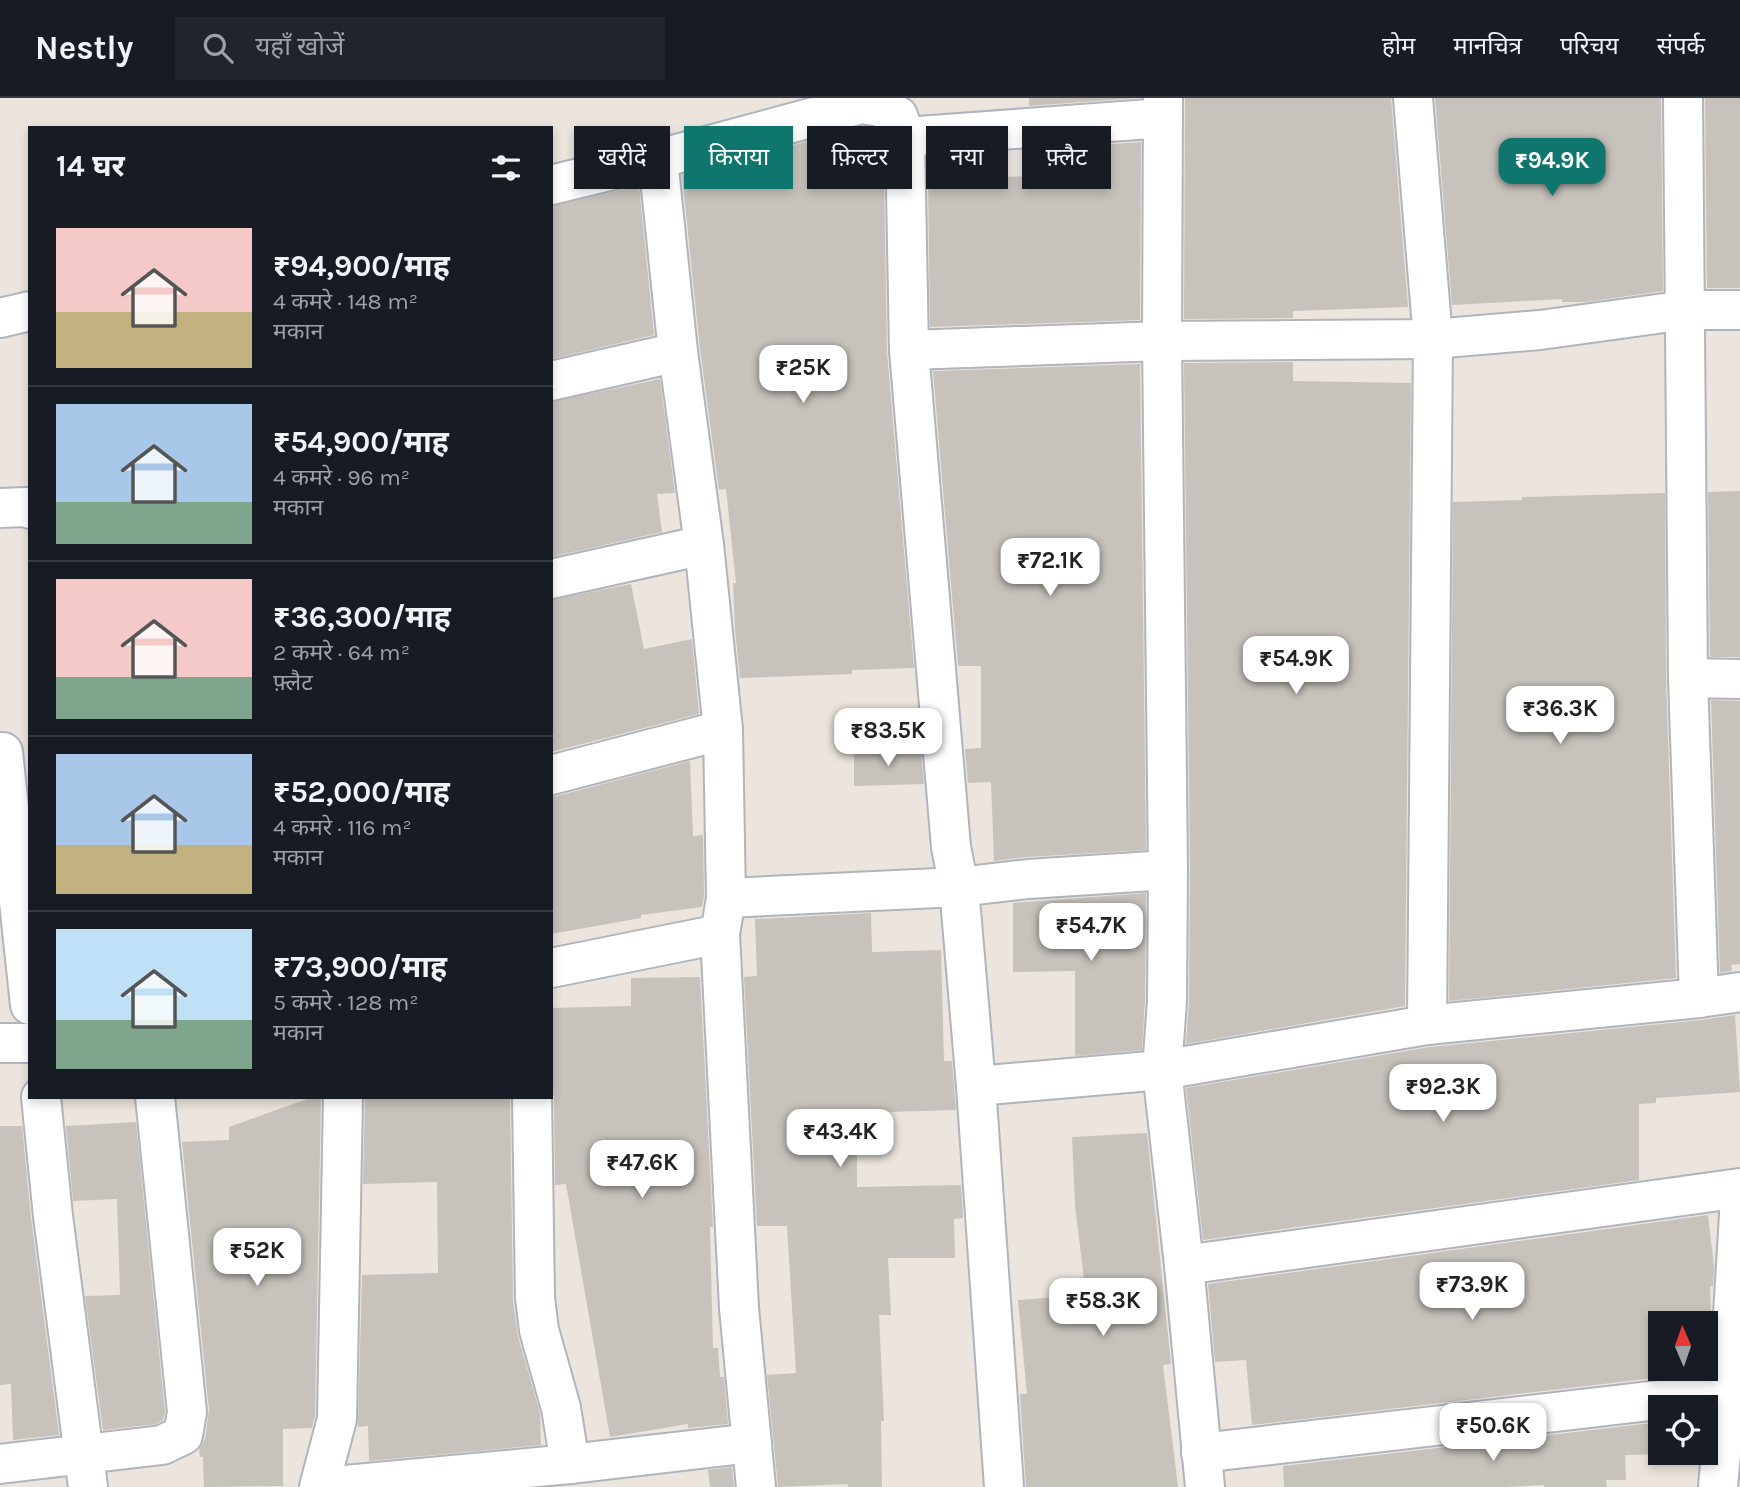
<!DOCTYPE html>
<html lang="hi">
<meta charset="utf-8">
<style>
:root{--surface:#171b24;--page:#20242c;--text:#f1f3f6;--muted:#9ea1a6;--line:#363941;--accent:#0f766e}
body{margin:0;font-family:Karla,"Noto Sans Devanagari",sans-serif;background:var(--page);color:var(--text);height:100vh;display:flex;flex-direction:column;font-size:26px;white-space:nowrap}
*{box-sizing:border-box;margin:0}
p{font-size:23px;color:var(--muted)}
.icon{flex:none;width:38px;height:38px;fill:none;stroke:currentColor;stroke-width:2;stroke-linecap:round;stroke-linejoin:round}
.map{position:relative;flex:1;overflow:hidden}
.details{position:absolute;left:28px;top:28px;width:525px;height:973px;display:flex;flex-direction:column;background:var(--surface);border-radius:0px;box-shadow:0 4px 10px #0003}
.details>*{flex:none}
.banner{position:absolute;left:574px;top:28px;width:665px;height:63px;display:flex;gap:14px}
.needle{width:46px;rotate:358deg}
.fabs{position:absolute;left:1648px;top:1213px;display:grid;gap:14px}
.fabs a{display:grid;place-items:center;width:70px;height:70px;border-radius:0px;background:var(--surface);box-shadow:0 4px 10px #0003;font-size:35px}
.price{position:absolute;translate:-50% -60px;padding:0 16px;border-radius:14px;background:#fff;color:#222;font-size:23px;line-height:46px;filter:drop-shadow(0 2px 4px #0008)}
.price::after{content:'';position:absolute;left:50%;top:42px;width:21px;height:16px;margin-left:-10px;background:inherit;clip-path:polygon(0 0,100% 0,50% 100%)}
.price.selected{background:var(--accent);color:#fff}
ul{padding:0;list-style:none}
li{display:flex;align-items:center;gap:21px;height:175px;padding:0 28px}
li+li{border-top:2px solid var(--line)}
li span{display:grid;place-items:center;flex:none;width:196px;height:140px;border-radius:0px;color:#555}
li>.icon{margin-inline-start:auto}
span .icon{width:84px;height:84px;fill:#fffc;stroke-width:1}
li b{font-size:30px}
h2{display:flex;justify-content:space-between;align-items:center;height:84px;padding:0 28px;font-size:30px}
.tag{padding:0 24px;border-radius:0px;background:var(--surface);box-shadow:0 4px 10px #0003;font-size:24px;line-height:63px}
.tag.selected{background:var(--accent);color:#fff}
header{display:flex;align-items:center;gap:42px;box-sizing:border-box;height:98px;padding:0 35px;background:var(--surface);border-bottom:2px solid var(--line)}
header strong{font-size:33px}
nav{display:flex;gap:38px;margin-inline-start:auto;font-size:24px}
.search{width:490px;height:63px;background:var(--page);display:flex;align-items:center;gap:18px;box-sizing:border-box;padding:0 24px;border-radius:0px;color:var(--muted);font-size:26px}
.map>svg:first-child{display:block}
.building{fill:#c7c2bc;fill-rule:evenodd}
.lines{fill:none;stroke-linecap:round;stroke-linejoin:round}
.minor-casing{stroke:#b0b4bd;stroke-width:42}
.minor{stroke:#fff;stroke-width:38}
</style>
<header>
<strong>Nestly</strong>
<div class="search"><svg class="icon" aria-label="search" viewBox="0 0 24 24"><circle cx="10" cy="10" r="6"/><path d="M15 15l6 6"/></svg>यहाँ खोजें</div>
<nav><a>होम</a><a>मानचित्र</a><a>परिचय</a><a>संपर्क</a></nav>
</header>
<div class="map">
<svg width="1740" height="1389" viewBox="0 0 1740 1389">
<rect width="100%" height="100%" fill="#ece5dd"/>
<g class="building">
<path d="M1029,0H1137L1029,8Z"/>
<path d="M1185,0H1391L1408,209L1293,213V220L1184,221Z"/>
<path d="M1435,0H1661L1663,193L1586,204H1562V201L1452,207Z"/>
<path d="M1705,0H1740V190H1707Z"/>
<path d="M861,29L872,84L884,83L887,254L914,570L852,572V576L740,580L735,531L733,485H736L726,391L719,392L700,251L682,77Z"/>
<path d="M1141,44L1140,222L930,229L928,82L1032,78L1031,52Z"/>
<path d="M639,88L654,237L551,261V108Z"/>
<path d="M1293,264V283L1411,285L1405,908L1186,946L1189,903L1190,772L1184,265Z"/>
<path d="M1140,266L1146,752L1027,759L994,763L991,684L968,685L965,651L981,650V568H958L933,273Z"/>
<path d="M660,281L675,395L657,396L662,434L551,459V304Z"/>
<path d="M1740,393V559H1710L1708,394Z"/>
<path d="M1665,395L1666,580L1676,880L1449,903L1453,404L1522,402V399Z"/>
<path d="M631,486L644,551L692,541L699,616L551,654V502Z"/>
<path d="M1711,602L1740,603V866L1731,867L1732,873L1720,875Z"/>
<path d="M921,652L924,686L854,688V655Z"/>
<path d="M690,663L693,738L703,737L704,798L702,809L641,817V820L551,836V698H557Z"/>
<path d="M1146,795L1145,902L1142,952L1075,958V873L1013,874V805Z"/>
<path d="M871,815L872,854L941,852L944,963H952L956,1012L857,1015V1089L961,1087L963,1120L954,1121L955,1160H888L891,1217H879L884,1323H881L882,1389H848V1386L778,1389L767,1277L796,1275L787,1128H757L744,879L757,878L755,821Z"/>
<path d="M700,879L713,1129H710L713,1250H718L720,1279H724L728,1326L688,1330V1326L610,1339L566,1086L555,1087L554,999L551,989V910L631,908V880Z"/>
<path d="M1735,917L1740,994L1656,1000V1005L1639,1006V1082L1203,1142L1186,990L1430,949L1701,922Z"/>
<path d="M313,999H321L315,1318L312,1330L283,1331V1388L204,1389L203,1359H200L199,1351L205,1341L209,1312L182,1044L229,1042V1029Z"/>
<path d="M365,999H510L513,1203L518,1238L540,1315L541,1347L369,1363L368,1328L358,1329L362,1177L438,1175L437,1084L363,1086Z"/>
<path d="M136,1024L165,1313L163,1322L156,1326L103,1332L85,1198L120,1197L117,1101L73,1103L66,1028Z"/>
<path d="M0,1028H22L31,1120L59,1337L13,1342L11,1286L0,1287Z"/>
<path d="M1147,1035L1171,1266L1163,1267L1178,1389H1026L1020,1296H1027L1018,1202L1086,1197L1075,1108L1072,1039Z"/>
<path d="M1708,1117L1714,1169L1713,1188H1710L1711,1215L1706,1274L1252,1327L1246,1262L1215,1264L1208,1186ZM1661,1225H1706V1270H1661Z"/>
<path d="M1661,1324V1356L1625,1357L1626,1382H1606L1607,1389H1544V1387L1505,1389H1284L1283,1368Z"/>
<path d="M732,1369L734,1389H710L708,1372Z"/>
</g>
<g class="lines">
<g class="minor-casing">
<g id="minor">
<path d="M1163,0L1162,243L1168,772L1167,903L1162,972L1184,1167L1205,1389"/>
<path d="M1413,0L1433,241L1427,927"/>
<path d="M1683,0L1688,580L1699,900"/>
<path d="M905,39L1163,20"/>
<path d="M658,61L678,254L704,447L723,632L726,800L720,836L739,1210L756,1389"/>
<path d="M551,87L658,61L862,6L880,9L898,18L905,39L909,252"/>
<path d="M0,220L30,213"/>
<path d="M551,283L678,254"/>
<path d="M0,410L26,409L30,411"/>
<path d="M551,481L704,447"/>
<path d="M1688,580L1740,581"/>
<path d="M3,654L30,907"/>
<path d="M551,677L723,632"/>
<path d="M726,800L959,789L1028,781L1168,772"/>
<path d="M551,870L720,836"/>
<path d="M0,945H30"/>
<path d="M976,988L1162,972L1427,927L1699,900L1740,894"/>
<path d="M41,999L53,1118L88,1389"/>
<path d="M532,999L535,1200L539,1232L561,1310L570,1366"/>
<path d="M1184,1167L1740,1090"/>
<path d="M1201,1355L1727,1294"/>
<path d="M0,1366L162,1347L183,1337L187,1314L155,999"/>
<path d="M319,1389L337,1321L343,999"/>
<path d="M324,1389L570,1366L752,1345"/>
<path d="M1004,1389L976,988L959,789L951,749L909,252L1162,243L1433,241L1540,232L1686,212H1740"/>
<path d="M1718,1389L1732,1233L1740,1100"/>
</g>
</g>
<use href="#minor" class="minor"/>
</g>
</svg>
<div class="fabs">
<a><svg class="needle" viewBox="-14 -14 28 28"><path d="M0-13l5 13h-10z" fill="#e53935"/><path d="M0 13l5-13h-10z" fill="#9ea1a6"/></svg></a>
<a><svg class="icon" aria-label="locate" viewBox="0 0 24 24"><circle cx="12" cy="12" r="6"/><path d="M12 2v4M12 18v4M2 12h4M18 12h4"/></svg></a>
</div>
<b class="price selected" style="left:1552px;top:100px">₹94.9K</b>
<b class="price" style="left:803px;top:307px">₹25K</b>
<b class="price" style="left:1050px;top:500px">₹72.1K</b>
<b class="price" style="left:1296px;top:598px">₹54.9K</b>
<b class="price" style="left:1560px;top:648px">₹36.3K</b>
<b class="price" style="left:888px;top:670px">₹83.5K</b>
<b class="price" style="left:1091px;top:865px">₹54.7K</b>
<b class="price" style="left:1443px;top:1026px">₹92.3K</b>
<b class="price" style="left:840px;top:1071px">₹43.4K</b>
<b class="price" style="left:642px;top:1102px">₹47.6K</b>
<b class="price" style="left:257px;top:1190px">₹52K</b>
<b class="price" style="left:1472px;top:1224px">₹73.9K</b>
<b class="price" style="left:1103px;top:1240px">₹58.3K</b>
<b class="price" style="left:1493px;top:1365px">₹50.6K</b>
<div class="banner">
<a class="tag">खरीदें</a>
<a class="tag selected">किराया</a>
<a class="tag">फ़िल्टर</a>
<a class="tag">नया</a>
<a class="tag">फ़्लैट</a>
</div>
<section class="details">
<h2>14 घर<svg class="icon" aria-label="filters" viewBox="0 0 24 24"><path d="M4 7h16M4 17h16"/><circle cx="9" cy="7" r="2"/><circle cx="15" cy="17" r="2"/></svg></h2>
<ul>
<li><span style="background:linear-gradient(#f6c9c9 60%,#c2b280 0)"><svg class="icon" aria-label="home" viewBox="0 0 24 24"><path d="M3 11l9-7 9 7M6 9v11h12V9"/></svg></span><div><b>₹94,900/माह</b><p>4 कमरे · 148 m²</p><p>मकान</p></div></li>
<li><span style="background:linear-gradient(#a9c7e8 70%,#7fa58c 0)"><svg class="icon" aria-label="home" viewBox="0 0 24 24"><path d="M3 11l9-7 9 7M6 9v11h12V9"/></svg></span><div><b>₹54,900/माह</b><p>4 कमरे · 96 m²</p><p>मकान</p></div></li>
<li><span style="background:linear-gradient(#f6c9c9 70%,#7fa58c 0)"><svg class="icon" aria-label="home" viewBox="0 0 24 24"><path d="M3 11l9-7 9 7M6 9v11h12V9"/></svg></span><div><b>₹36,300/माह</b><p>2 कमरे · 64 m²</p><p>फ़्लैट</p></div></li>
<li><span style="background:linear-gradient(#a9c7e8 65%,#c2b280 0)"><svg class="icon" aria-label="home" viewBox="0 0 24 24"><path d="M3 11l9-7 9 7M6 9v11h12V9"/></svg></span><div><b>₹52,000/माह</b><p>4 कमरे · 116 m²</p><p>मकान</p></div></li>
<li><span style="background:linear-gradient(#bfe0f5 65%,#7fa58c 0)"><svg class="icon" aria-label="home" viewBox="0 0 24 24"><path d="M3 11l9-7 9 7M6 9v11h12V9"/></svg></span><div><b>₹73,900/माह</b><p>5 कमरे · 128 m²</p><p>मकान</p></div></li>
</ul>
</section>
</div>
